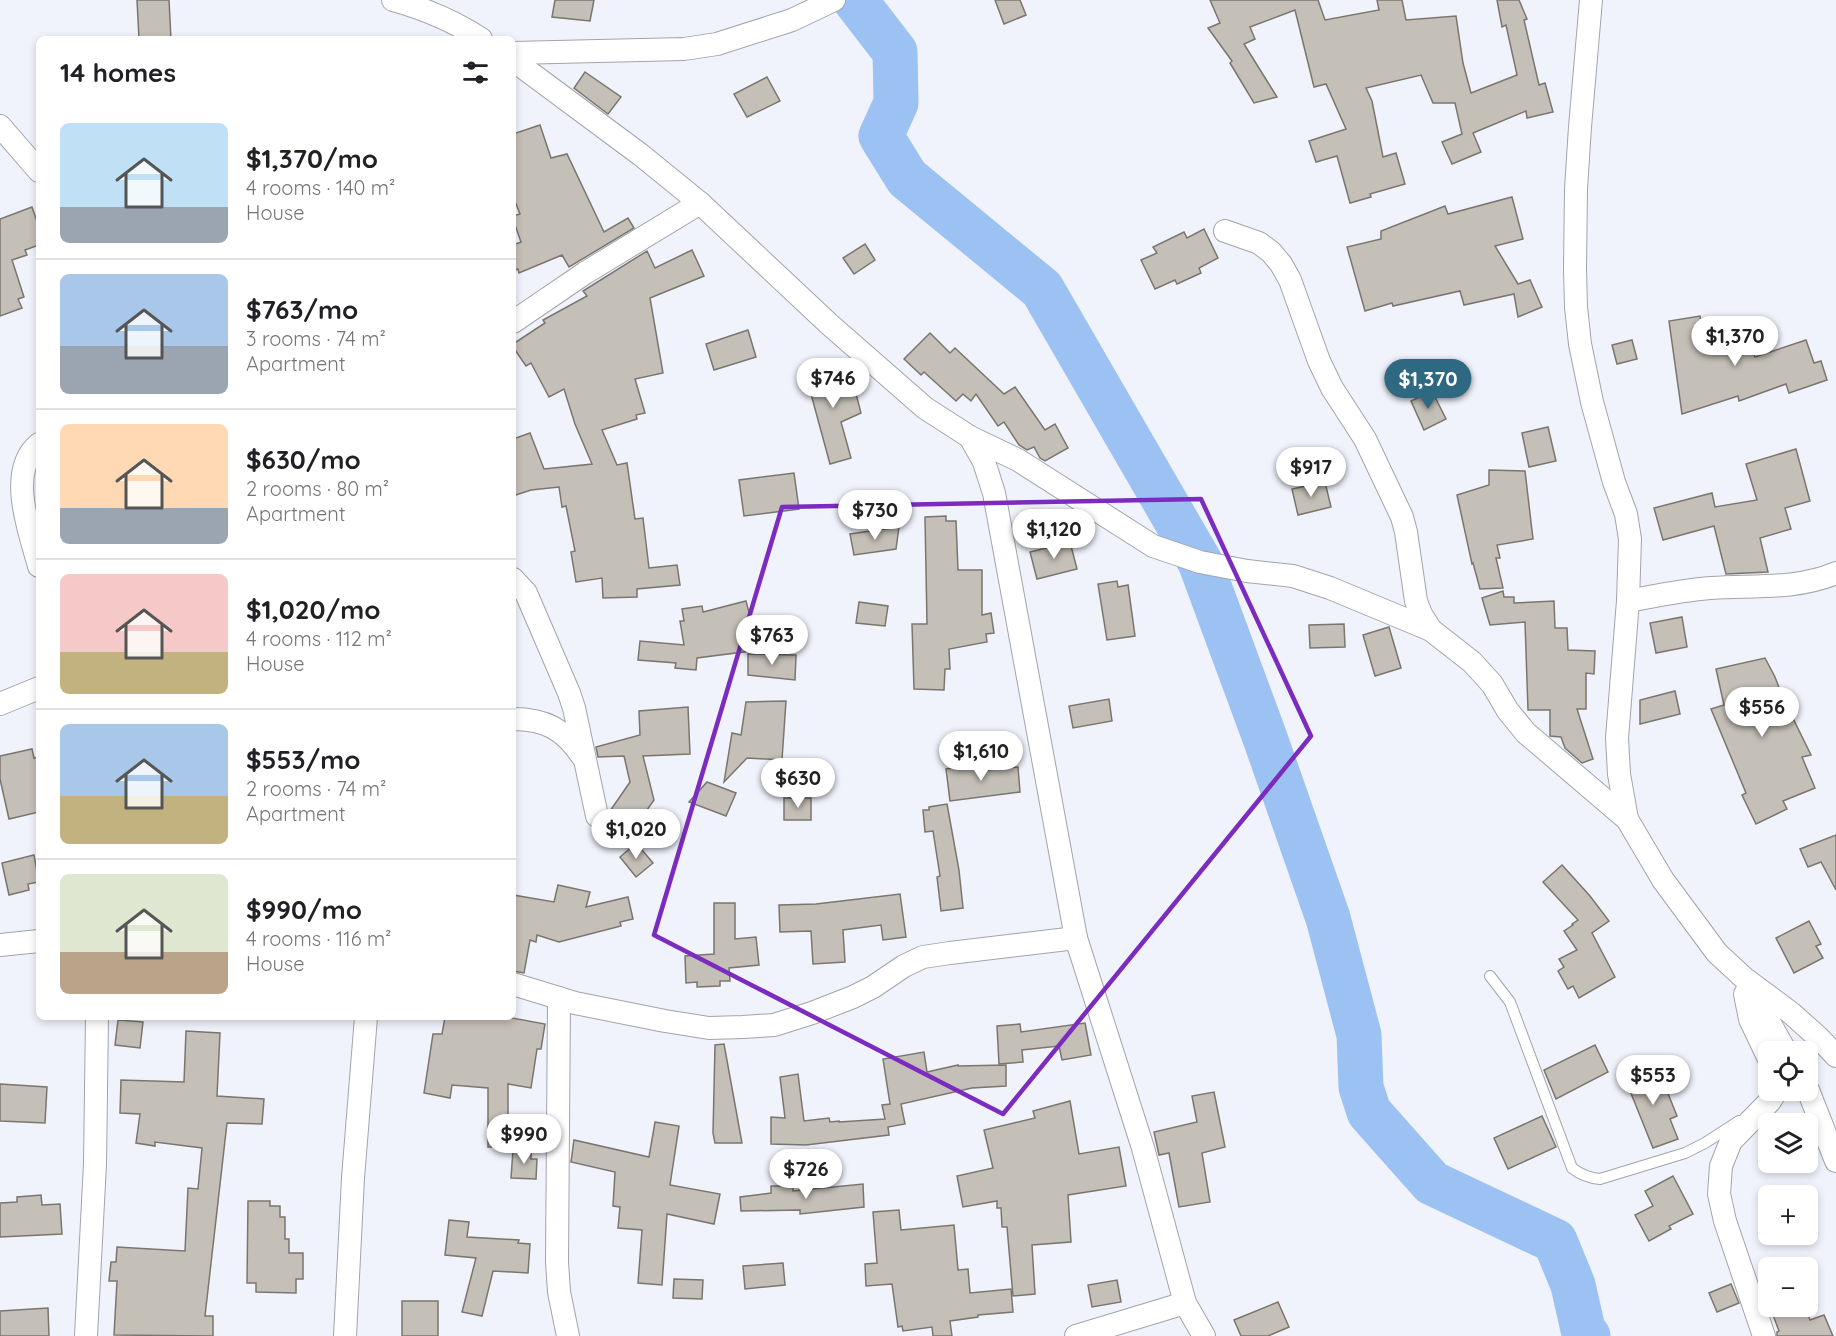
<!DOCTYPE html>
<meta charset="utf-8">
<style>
:root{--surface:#fff;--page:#f6f6f6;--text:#202124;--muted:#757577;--line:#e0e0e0;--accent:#2f6881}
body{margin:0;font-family:Quicksand,sans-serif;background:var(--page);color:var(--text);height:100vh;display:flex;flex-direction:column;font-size:22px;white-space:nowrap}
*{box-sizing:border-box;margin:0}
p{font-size:20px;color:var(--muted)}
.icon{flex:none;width:33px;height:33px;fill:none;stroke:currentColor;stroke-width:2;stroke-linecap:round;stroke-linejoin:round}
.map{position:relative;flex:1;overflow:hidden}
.drawer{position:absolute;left:36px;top:36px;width:480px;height:984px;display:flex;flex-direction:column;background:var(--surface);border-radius:9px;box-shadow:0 3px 9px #0003}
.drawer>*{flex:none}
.tools{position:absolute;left:1758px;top:1041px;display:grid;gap:12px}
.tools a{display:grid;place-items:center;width:60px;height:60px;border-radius:9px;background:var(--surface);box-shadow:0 3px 9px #0003;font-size:30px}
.price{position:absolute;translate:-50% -51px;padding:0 14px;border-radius:21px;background:#fff;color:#222;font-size:20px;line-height:39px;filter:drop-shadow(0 2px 3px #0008)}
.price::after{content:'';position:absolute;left:50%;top:36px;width:18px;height:14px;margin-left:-9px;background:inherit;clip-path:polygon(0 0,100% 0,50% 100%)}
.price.current{background:var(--accent);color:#fff}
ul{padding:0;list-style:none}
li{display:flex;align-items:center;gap:18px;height:150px;padding:0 24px}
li+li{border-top:2px solid var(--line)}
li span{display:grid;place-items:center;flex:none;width:168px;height:120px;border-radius:9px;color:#555}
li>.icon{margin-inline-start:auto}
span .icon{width:72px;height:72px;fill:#fffc;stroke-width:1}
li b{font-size:26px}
h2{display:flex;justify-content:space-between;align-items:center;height:72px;padding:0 24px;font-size:26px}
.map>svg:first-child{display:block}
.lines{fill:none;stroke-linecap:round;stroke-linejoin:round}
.river{stroke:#9cc2f4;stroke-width:45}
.building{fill:#c4bfb7;stroke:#7a766e;stroke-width:1.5}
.lane-casing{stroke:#a2a4ad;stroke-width:12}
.street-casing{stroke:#a2a4ad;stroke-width:24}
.lane{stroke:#fff;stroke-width:10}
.street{stroke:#fff;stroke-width:22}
.marked{fill:none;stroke:#7b2cbf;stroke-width:4.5;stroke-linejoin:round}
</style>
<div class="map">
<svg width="1836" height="1336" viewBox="0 0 1836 1336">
<rect width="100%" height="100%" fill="#f1f3fc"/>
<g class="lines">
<path class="river" d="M855,0L895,52L896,103L881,136L907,178L1042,289L1200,562L1265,738L1328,918L1359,1035L1361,1087L1369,1112L1432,1183L1555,1241L1573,1285L1584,1334L1588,1336"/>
</g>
<g class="building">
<path d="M137,0H169L171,39H139Z"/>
<path d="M555,0H594L590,21L552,17Z"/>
<path d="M995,0H1020L1026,15L1004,24Z"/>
<path d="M1210,0H1318L1325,20L1379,10L1377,0H1402L1406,20L1456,16L1463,63L1471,93L1517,75L1506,25L1502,27L1497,0H1519L1527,19L1524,20L1539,85L1545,83L1553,112L1527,118L1526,111L1473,133L1481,152L1452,164L1442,142L1462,134L1455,103H1433L1421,75L1366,88L1372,101L1383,157L1396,153L1405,184L1370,194L1371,197L1350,203L1337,156L1316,162L1309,141L1346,129L1326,84L1314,87L1295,10L1250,27L1255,39L1244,44L1277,97L1254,103L1230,63L1232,61L1208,28L1220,23Z"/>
<path d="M585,72L621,97L608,114L574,88Z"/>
<path d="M767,77L780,101L747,117L734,94Z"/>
<path d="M540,125L551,158L567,154L604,232L628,218L634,228L569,267L562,255L519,273L518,269L513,271V245L521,242L513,219V216L520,214L513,196V134Z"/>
<path d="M1512,197L1523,239L1495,246L1518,284L1530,280L1542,307L1518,317L1514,294L1464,305L1460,291L1393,306L1392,303L1365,311L1347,247L1381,239V231L1445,206L1448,214Z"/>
<path d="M32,207L39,227V245L25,250L27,255L12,260L24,297L18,299L22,308L0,316V219Z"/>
<path d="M1204,229L1218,258L1199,268L1201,273L1177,284L1175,280L1155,289L1141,260L1157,253L1153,247L1184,232L1187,238Z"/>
<path d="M865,244L875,260L854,274L843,258Z"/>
<path d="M692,250L704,276L650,298L663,373L635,379L645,413L636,415L637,419L602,430L617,465L627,463L635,519L643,518L649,568L677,565L680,585L637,589V597L603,598L602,578L576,582L571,552L575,551L566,506L562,507L559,487L531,490L513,496V439L530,433L544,469L592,464L575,424L564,389L549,397L531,363L526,366L513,347V344L545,323L543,320L587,296L583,291L647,251L655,268Z"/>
<path d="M1700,316L1704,347L1746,332L1755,357L1806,340L1814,363L1821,361L1827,380L1789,393L1786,384L1739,401L1738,396L1682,414L1669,321Z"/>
<path d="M748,330L756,357L714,370L706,344Z"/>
<path d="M930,333L950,353L955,348L1004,394L1015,387L1045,430L1055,424L1068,448L1045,461L1040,458L1034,447L1027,450L1019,445L1004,422L998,426L976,394L971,401L963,394L956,401L924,372L921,375L904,359Z"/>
<path d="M1632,340L1637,359L1617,364L1612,345Z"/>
<path d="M837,362L846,393L855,390L861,413L841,422L851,458L830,464L808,383L811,382L808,370Z"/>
<path d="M1432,391L1446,419L1424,430L1411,401Z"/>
<path d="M1548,427L1556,461L1529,467L1522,433Z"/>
<path d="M1796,449L1810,501L1785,508L1791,529L1760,538L1768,572L1726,574L1714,526L1663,540L1654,508L1712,493L1715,507L1757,500L1746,464Z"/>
<path d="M1489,470L1525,471L1533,539L1497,545L1500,558H1496L1503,588L1480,589L1473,563L1472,564L1457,495L1489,485Z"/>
<path d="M794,473L799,509L744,516L739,480Z"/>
<path d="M1325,482L1331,507L1298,515L1292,489Z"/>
<path d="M946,516V521H956L958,570H982V615L991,613L994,633L986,634L987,642L949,649L950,669H945L944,690L914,689L912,624H927L925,517Z"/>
<path d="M899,527L896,549L854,555L850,534Z"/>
<path d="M1070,542L1077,569L1037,579L1030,552Z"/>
<path d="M1117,581L1118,587L1128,585L1135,636L1107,640L1098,584Z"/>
<path d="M1503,591L1504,597H1514V603L1554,601L1555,628H1567L1568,650L1595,651L1594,674L1586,673V709H1577L1593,759L1582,763L1565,748L1561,737L1550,736V710H1528L1525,622L1490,625L1482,598Z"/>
<path d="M746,601L759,650L697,658L696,670L675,668L676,663L638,660L640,641L684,645L680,621H684L682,609L702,606L703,612Z"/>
<path d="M859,602L888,606L885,626L856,623Z"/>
<path d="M1682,617L1687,647L1656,653L1650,623Z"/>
<path d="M1344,624L1345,647L1310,648L1309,625Z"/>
<path d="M1389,627L1401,668L1375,676L1363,635Z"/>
<path d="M748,654L796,655L795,680L748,675Z"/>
<path d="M1765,658L1775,677L1783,698L1811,755L1802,757L1815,788L1783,801L1787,809L1756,824L1742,795L1746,793L1711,709L1724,705L1716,669Z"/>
<path d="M1675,691L1680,714L1640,724V700Z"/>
<path d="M1109,699L1112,721L1073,728L1069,706Z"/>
<path d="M786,701L782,760L747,758L724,782L732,733L741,735L746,702Z"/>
<path d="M688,707L690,754L643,756L654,800L625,841L605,827L610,820V811L630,782L624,756L598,757L596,747L640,735L639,711Z"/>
<path d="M32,749L34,758L39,757V812L9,819L0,779V756Z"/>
<path d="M987,763L988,770L1018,767L1020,792L950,801L946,769Z"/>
<path d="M707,782L736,793L726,816L689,802Z"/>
<rect x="784" y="798" width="27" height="22"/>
<path d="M947,804L959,870L963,908L941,911L937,877L940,876L933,831L925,832L923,810H929V807Z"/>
<path d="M1836,835V890L1821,862L1808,867L1800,849Z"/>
<path d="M636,843L653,863L636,877L620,857Z"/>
<path d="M34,855L39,882L28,884L29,890L9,895L2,863Z"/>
<path d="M1562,865L1590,896L1609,921L1592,933L1615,977L1579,998L1573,986L1568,989L1558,971L1564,967L1559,959L1577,950L1564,931L1573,925L1572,924L1578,920L1543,882Z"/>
<path d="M558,885L590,892L586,907L628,897L633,919L620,922L621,926L559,942L537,935L536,942L530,940L524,973L513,971V895L554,902Z"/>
<path d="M900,894L906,937L883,940L881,925L843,930L845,962L813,964L811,931L780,932L779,905L816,904Z"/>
<path d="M714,903H735V939L756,937L759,965L729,968L730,981H720V986L697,987V982L686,983L685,956L714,954Z"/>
<path d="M1809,921L1821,944L1816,946L1823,958L1794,973L1776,938Z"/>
<path d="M445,1017H506L545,1024L541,1049H537L531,1088L508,1084V1147H488V1088L452,1085L450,1098L424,1093L433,1034H442Z"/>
<path d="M118,1020L143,1022L140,1048L115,1045Z"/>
<path d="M1085,1023L1091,1055L1062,1060L1059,1046L1022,1050L1023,1062L999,1064L997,1026L1020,1024L1021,1032Z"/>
<path d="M186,1031L220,1033L217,1096L264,1099L262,1124L227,1123L205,1316H213V1336L114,1335L117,1281H109L111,1262H116L117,1247L185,1251L188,1188L198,1189L202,1148L155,1142V1146L136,1143L140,1114L120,1113L121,1080L184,1082Z"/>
<path d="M724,1044L742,1143H715L713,1133L715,1045Z"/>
<path d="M1595,1045L1608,1072L1556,1099L1544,1070Z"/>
<path d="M924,1052L927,1072L958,1065V1066L1006,1065V1086L972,1088L901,1104L905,1124L888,1127L889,1135L806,1145L771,1144V1117L785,1118L780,1077L798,1074L804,1121L829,1118L830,1122L839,1121V1122L885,1119L882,1105L890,1104L883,1059Z"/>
<path d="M1650,1066L1657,1083L1663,1081L1677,1116L1670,1119L1678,1139L1653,1148L1624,1076Z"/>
<path d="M0,1084L47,1087L45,1123L0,1121Z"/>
<path d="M1214,1092L1225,1147L1202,1153L1210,1202L1179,1207L1169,1153L1159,1155L1154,1132L1197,1122L1192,1096Z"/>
<path d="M1070,1101L1079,1154L1119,1147L1126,1186L1068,1195L1071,1242L1032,1245L1035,1294L1013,1296L1007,1227H1002L1001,1208H997V1201L963,1207L957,1176L993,1168L984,1130L1035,1118L1033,1111Z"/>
<path d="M1542,1116L1556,1147L1508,1169L1494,1138Z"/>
<path d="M655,1122L679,1126L670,1185L720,1194L714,1224L667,1214L662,1285L638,1283L642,1230L618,1228L620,1207L613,1206L615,1172L571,1162L574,1140L649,1157Z"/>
<path d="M513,1150L531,1151V1159H537L536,1179L511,1178Z"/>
<path d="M1673,1176L1693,1214L1669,1226L1671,1229L1649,1241L1635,1215L1653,1206L1645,1191Z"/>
<path d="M863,1184L864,1207L800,1214V1210L741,1211L740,1197L771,1193V1186H793V1191Z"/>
<path d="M41,1195L42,1205L60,1204L62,1234L0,1237V1203L17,1202V1197Z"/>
<path d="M248,1201H270V1206H280V1217H285V1239H289V1253H303V1279H296V1293L256,1292V1283H247Z"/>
<path d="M899,1210L901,1230L954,1225L958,1270L968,1269L970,1293L1011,1289L1013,1312L978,1315V1317L950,1321L952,1336H933L932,1327L903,1331L902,1326L898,1327L892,1284L866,1286L865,1264L877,1263L873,1212Z"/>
<path d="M449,1220L469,1222L467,1237L519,1240L518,1243L530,1244L528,1273L493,1271L482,1316L462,1312L476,1258L445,1255Z"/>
<path d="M783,1263L785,1285L745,1289L743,1266Z"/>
<path d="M674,1279L703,1280L702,1299L673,1298Z"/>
<path d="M1117,1280L1121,1302L1092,1307L1088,1285Z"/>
<path d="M1731,1284L1739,1303L1717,1312L1709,1293Z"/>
<rect x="402" y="1301" width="36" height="35"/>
<path d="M1278,1302L1289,1327L1268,1336H1241L1234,1320Z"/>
<path d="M1794,1306H1805L1810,1320L1824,1315L1833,1336H1777V1332L1779,1331L1773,1315Z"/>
<path d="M48,1308L49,1336H0V1311Z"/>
</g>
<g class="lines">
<g class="lane-casing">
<path id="lane" d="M1490,976L1510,1002L1572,1168C1581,1175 1589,1178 1600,1179L1685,1153L1705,1143L1739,1121"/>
</g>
<g class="street-casing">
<g id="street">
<path d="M393,0C425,9 454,21 481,39"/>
<path d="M1591,0L1580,127L1576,189L1575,269L1576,307L1580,344L1592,402L1614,482L1626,514L1630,539L1628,601L1617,738L1619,774L1627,819L1663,880L1717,953L1744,978L1791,1013L1819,1038L1836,1056"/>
<path d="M513,53L684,49L717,44L792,20L834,0"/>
<path d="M513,60L641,155L700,203L829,324L925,408L970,437L984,462L994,493L1076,938L1143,1148L1185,1303L1204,1336"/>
<path d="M0,126L39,171"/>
<path d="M1225,231L1259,243L1271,252L1281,264L1290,280L1319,361L1332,388L1365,439L1402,517L1406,532L1416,601L1421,614L1431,630"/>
<path d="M513,322L585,273L700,203"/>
<path d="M970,437L1018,460L1153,546L1200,562L1247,571L1293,576L1330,588L1431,630L1472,662L1492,684L1508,711L1526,733L1627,819"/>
<path d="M39,444C6,471 30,533 39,566"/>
<path d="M513,579L526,593L569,693L574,708L597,816"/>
<path d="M1628,601C1655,596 1683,590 1711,588C1753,585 1796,590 1836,573"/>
<path d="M0,704L39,688"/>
<path d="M513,719C545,719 564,729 582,756"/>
<path d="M0,945L39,941"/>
<path d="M513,984L575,1003L665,1021L709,1028L743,1027L774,1025L812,1013L853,997L873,987L904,966L923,957L950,953L1076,938"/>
<path d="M1750,988L1786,1052"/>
<path d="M1745,994L1750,1019L1768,1057"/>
<path d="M559,998L557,1262L559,1292L568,1336"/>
<path d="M1808,1090L1836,1161"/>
<path d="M86,1336L95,1164L97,1017"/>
<path d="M345,1336L353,1178L366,1017"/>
<path d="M1076,1336L1185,1303"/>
<path d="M1764,1336L1725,1221L1719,1194L1721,1166L1731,1141L1770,1101L1777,1090"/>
</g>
</g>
<use href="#lane" class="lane"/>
<use href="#street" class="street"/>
</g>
<path class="marked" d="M1201,499L1311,736L1003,1114L654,935L782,507Z"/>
</svg>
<div class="tools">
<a><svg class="icon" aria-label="locate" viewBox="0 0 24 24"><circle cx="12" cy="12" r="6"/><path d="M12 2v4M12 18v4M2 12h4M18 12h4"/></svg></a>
<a><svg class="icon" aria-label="layers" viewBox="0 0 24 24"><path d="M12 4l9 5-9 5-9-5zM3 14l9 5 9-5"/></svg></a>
<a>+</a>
<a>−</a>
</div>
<b class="price" style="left:1735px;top:367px">$1,370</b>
<b class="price" style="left:833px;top:409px">$746</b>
<b class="price current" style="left:1428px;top:410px">$1,370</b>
<b class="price" style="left:1311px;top:498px">$917</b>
<b class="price" style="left:875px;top:541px">$730</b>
<b class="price" style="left:1054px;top:560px">$1,120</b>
<b class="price" style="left:772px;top:666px">$763</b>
<b class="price" style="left:1762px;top:738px">$556</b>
<b class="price" style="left:981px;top:782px">$1,610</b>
<b class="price" style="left:798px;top:809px">$630</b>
<b class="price" style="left:636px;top:860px">$1,020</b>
<b class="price" style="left:1653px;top:1106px">$553</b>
<b class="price" style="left:524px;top:1165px">$990</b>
<b class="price" style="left:806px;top:1200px">$726</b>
<section class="drawer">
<h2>14 homes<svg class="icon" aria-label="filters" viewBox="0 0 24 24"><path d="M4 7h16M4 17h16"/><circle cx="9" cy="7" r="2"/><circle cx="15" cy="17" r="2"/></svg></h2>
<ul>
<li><span style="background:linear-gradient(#bfe0f5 70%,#9aa5b1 0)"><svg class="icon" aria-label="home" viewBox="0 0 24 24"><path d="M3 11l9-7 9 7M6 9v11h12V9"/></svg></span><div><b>$1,370/mo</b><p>4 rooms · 140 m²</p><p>House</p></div></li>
<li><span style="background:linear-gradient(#a9c7e8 60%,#9aa5b1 0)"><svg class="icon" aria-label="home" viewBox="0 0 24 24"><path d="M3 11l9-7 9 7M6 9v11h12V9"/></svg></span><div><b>$763/mo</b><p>3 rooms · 74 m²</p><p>Apartment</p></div></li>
<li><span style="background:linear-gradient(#ffd9b3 70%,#9aa5b1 0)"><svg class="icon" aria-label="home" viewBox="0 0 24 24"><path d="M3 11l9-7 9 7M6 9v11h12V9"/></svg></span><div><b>$630/mo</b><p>2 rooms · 80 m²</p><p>Apartment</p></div></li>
<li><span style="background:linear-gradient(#f6c9c9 65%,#c2b280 0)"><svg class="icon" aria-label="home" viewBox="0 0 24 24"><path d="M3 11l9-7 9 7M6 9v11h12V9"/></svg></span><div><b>$1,020/mo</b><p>4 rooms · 112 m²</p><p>House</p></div></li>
<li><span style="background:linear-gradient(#a9c7e8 60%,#c2b280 0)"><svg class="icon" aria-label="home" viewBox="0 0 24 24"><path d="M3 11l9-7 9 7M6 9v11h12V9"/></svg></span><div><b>$553/mo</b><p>2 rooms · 74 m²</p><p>Apartment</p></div></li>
<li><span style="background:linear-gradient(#dfe7d0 65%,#b9a48a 0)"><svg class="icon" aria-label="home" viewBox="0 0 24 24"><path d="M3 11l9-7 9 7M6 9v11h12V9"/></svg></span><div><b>$990/mo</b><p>4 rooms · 116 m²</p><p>House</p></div></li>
</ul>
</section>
</div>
